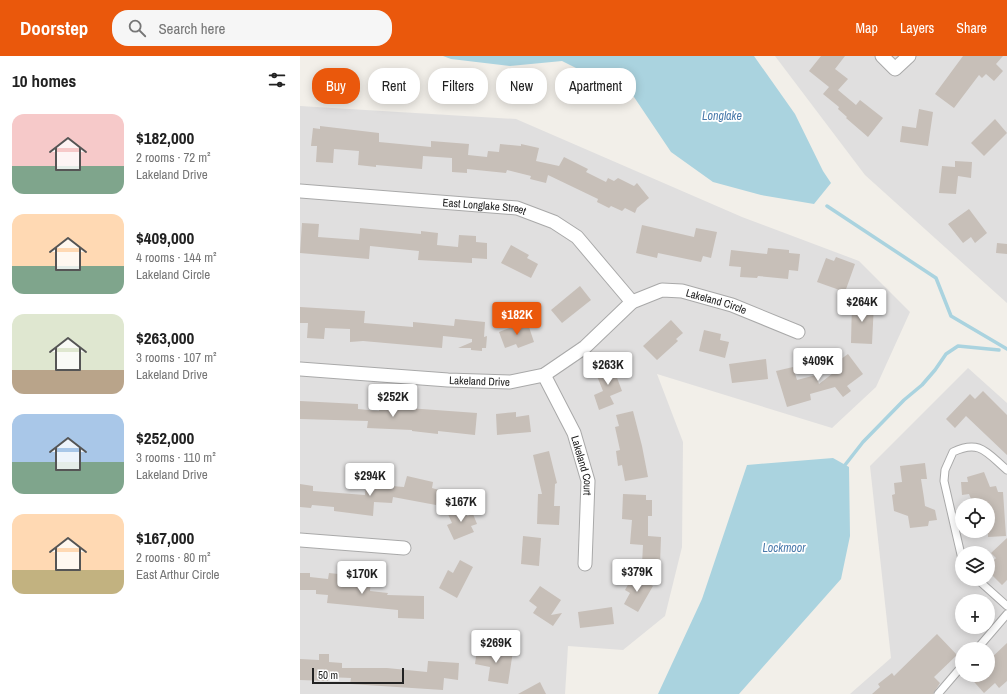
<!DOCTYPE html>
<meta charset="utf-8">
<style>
:root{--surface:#fff;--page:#f6f6f6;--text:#222;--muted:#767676;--accent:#ea580c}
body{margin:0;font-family:"Archivo Narrow",sans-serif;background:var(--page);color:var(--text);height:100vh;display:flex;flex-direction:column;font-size:15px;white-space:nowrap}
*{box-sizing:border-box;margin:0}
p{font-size:13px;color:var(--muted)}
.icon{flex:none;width:22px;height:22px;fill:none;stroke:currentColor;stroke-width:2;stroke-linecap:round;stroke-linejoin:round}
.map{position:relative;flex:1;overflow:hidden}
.side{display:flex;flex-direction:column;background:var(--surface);width:300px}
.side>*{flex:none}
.banner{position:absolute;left:12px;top:12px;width:380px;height:36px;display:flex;gap:8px}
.tools{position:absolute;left:655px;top:442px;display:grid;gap:8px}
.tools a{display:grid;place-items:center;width:40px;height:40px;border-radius:50%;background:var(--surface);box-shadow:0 2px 10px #0003;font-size:20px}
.scale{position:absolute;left:12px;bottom:10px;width:92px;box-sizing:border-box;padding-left:4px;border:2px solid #222;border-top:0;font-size:11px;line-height:14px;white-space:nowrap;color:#222;-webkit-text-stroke:3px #fff;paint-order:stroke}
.price{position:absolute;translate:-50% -34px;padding:0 9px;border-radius:4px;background:#fff;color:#222;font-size:13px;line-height:26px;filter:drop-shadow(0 1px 2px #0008)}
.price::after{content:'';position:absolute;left:50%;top:24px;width:12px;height:9px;margin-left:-6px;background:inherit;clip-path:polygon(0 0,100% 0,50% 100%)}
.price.selected{background:var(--accent);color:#fff}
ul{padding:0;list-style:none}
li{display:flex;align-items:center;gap:12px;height:100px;padding:0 12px}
li span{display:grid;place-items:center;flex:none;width:112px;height:80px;border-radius:12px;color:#555}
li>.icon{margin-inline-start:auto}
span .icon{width:48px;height:48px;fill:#fffc;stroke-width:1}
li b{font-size:17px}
h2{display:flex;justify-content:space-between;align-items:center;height:48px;padding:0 12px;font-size:17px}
.chip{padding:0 14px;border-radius:16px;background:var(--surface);box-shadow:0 2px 10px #0003;font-size:14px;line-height:36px}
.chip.selected{background:var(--accent);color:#fff}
header{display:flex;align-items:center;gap:24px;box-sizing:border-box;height:56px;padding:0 20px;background:var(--accent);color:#fff}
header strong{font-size:19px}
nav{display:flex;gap:22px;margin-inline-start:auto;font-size:14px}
.search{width:280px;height:36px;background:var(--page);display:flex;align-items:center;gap:10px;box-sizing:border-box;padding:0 14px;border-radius:16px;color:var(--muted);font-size:15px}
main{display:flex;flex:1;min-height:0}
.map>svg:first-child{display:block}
.residential{fill:#e0dfdf;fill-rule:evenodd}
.water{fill:#aad3df}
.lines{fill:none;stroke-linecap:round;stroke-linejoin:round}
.stream{stroke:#aad3df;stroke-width:3.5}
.building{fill:#c7bfb8}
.lane-casing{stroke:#a9a9a9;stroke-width:9}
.street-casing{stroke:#a9a9a9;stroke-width:15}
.lane{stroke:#fff;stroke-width:7}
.street{stroke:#fff;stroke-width:13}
.labels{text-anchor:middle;stroke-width:3.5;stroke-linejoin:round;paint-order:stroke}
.street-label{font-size:11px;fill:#222;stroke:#fff}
.water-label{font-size:12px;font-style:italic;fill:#4a7aab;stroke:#fff}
</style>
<header>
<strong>Doorstep</strong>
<div class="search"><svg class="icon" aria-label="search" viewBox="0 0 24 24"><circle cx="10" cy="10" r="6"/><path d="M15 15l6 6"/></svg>Search here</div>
<nav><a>Map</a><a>Layers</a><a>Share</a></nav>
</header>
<main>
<section class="side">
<h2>10 homes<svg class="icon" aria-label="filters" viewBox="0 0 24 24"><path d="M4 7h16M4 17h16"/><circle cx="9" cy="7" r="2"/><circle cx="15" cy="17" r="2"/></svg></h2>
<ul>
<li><span style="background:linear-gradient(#f6c9c9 65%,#7fa58c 0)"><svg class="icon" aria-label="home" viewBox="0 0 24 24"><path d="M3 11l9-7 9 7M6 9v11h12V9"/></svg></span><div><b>$182,000</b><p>2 rooms · 72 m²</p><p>Lakeland Drive</p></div></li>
<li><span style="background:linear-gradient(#ffd9b3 65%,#7fa58c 0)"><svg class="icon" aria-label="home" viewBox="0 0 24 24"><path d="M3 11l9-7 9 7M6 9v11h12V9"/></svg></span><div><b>$409,000</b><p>4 rooms · 144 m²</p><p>Lakeland Circle</p></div></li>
<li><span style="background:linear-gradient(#dfe7d0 70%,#b9a48a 0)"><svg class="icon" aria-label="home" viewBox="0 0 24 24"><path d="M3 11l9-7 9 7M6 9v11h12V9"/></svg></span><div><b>$263,000</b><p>3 rooms · 107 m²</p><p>Lakeland Drive</p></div></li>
<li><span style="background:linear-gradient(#a9c7e8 60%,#7fa58c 0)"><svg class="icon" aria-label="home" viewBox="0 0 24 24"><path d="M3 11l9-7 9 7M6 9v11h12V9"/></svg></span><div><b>$252,000</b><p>3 rooms · 110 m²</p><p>Lakeland Drive</p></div></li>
<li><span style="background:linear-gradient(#ffd9b3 70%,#c2b280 0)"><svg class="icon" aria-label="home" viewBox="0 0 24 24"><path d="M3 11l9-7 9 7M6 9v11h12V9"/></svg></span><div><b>$167,000</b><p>2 rooms · 80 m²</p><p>East Arthur Circle</p></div></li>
</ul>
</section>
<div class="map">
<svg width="707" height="638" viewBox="0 0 707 638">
<rect width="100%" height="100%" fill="#f2efe9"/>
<g class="residential">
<path d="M475,0H707V247L565,119Z"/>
<path d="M0,50L216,63L442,161L559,205L610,256L576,331L532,372L357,318L383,386L382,491L365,560L323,594L268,590L265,638H0Z"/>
<path d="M668,312L707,347V638H550L591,602L570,410ZM662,449H688V475H662ZM662,497H688V523H662ZM662,545H688V571H662ZM662,593H688V619H662Z"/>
</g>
<g class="water">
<path d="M143,0H454L495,58L523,115L531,127L514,148L461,139L413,126L371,96L334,41L262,5L210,10L151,3Z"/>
<path d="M533,402L549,411L550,480L541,523L439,638H358L402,543L447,409Z"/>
</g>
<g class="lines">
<g class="stream">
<path d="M527,150L636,222L651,260L707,293"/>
<path d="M545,409L563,386L604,344L622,329L635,314L646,298L658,290L699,294"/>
</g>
</g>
<g class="building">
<path d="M521,0H545L535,13L548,23L538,34L556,49L560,44L583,62L568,81L546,62L547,61L538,53L539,51L523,38L529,31L509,15Z"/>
<path d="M663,0H703L696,8L703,15L694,25L686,18L682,22L679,19L654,52L635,38Z"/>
<path d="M619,53L633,56L628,90L600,86L602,70L616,72Z"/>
<path d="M695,63L707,77L684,100L671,87Z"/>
<path d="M20,70L79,77V86L131,91V85L169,88L168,99L187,101L188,95L199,96L200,88L221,90V88L239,92L236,105L259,110L264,101L288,113L286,116L306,126L308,122L314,125L318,122L334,130L337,127L349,142L337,152L335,157L325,152L322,155L311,150L309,152L297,146L298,143L248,119L246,127L230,123L231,120L207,114L206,117L167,113V117L152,116V102L123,100L122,113L76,109V111L58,109L59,95L34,93L33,107L16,106L17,90H11L13,72L20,73Z"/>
<path d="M655,105L672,106L671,122L658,120L656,138L639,137L642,110L655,111Z"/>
<path d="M669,153L687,177L675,187L671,181L663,187L648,168Z"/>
<path d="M2,167L19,168L18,181L59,184L60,172L121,178V175L138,177L137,189L158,191L159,179L176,180V186L187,187V203L172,202V207L118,204L119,195L70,190L69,203L0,197Z"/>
<path d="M342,169L394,181L396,172L417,176L411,202L403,200L401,206L358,197L357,202L336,197Z"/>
<path d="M697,187L707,188V198L696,197Z"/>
<path d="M211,189L229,199L227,202L238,208L231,222L201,207Z"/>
<path d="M468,192L489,194V197L500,198L498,215L489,214L488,223L458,220L457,222L440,221L441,211L429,210L431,194L467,198Z"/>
<path d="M536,201L555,208L545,236L517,226L526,202L534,205Z"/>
<path d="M280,230L291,244L262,267L251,254Z"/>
<path d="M552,246L574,247L572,288L551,287Z"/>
<path d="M0,251L65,255L64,267L113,271V266L154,270L155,263L185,266L184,281L187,280L186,292H182V295L171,294V292H158L172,286V283L143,280L142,292L63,285L50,286V273L25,272L24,283L7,282L8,267H0Z"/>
<path d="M371,264L383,277L376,283L378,285L357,304L343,290Z"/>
<path d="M227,265L234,286L218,292L216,288L205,292L199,276Z"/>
<path d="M404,274L421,278L420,284L429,286L425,302L399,295Z"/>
<path d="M548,298L563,318L547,330L551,335L543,341L535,331L510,338L511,344L487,351L476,315L493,311L497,324L516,319L519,328L537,314L533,309Z"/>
<path d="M466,303L468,323L432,327L429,308Z"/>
<path d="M316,307L320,318L316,319L322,335L310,340L314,348L299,354L294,339L303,335L295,315Z"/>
<path d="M683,335L707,359V399L666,360L655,372L646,363L670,338L675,343Z"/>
<path d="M0,345L58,348V353L79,355L80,350L177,357L175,379L138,375V378L112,375V374L67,372L68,365L0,363Z"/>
<path d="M333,355L342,390L348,421L325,425L322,409L318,410L316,395L320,394L315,371L319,370L316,359Z"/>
<path d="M216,356V361L229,359L231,376L197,379L196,358Z"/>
<path d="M249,395L257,427L255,428L254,450H260L259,469L237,468L238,438H242L233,399Z"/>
<path d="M625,407L627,423H621L624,442L625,450L635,454L637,464L629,465L628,470L610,472L608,460L594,455L592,439L595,438L594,427L602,426L600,410Z"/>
<path d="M684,416L690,431L696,430L698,436H703L706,480L688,481V449H686L685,447L673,448L669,438L662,439L661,426H668L667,421Z"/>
<path d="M107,420L133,426L132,432L139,434L136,449L93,441L92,447L74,446L73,460L34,455V451L12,449L11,452L0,451V428L13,430V435L65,439L66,428L104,431Z"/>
<path d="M323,438L346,439V444H352V460H348V480L361,481L360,509L342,508L343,489L330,488L332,464L322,463Z"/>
<path d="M163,450L167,460L173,458L177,468L171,470L174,476L154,484L147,469L152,467L147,456Z"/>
<path d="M223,480L241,482L239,510L221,508Z"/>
<path d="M707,482V524L702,529L688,515V510L696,502L691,497Z"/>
<path d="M160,504L173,511L157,542L139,532L148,514L153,517Z"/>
<path d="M0,517H10V521L28,523L29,517L48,519L47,521L71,524L70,535L88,537L87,539L124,540V563L98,562V554L27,547L28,539L16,538V534H0Z"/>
<path d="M333,520L353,530L338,556L324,548L330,537L325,534Z"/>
<path d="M240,530L261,544L251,559L262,557L253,570L233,557L237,551L229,545Z"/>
<path d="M312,551L314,568L280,572L278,556Z"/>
<path d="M637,578L657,599L634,621L640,627L633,638H572L580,631L578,628L592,617L594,620Z"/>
<path d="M707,587V625L699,632L695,627L684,637L668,619H688V605Z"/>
<path d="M177,593L201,597L202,593L213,595L208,628L188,625L190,611L175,608Z"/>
<path d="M19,598H29V606L42,607V612H87L127,616L128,605L159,607L158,624L144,622L143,634L50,628L51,622L28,621V625L0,624V603L19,604Z"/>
<path d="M240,626L246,638H218Z"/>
</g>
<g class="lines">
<g class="lane-casing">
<g id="lane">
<path d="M662,503L644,425L645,414L653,396C680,383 687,397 707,414"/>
<path d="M677,523L707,550"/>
<path d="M677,593L707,558"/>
<path d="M638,638L662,610"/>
</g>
</g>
<g class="street-casing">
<g id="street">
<path d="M582,0L595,13L609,0"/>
<path id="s1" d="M0,135L217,152L254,166L277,181L332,246"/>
<path id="s2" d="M0,313L148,324L210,326L244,319L285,291L332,246L362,234L382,235L432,249L498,276"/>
<path id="s3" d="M244,319L274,377L288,425L285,508"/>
<path d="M0,484L104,492"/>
</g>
</g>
<use href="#lane" class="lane"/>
<use href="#street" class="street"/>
</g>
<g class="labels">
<g class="street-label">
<text dy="4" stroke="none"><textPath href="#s1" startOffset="185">East Longlake Street</textPath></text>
<text dy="4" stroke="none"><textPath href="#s2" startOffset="448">Lakeland Circle</textPath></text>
<text dy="4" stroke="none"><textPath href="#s2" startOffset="180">Lakeland Drive</textPath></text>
<text dy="4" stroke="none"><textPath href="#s3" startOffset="99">Lakeland Court</textPath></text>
</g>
<g class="water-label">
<text x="422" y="64">Longlake</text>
<text x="484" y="496">Lockmoor</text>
</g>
</g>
</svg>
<div class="tools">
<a><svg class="icon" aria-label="locate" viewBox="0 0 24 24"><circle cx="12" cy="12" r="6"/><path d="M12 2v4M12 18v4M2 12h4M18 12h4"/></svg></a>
<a><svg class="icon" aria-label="layers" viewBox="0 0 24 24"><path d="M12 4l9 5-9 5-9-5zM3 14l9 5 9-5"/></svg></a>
<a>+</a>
<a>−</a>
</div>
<div class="scale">50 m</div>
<b class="price" style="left:562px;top:267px">$264K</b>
<b class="price selected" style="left:217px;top:280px">$182K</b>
<b class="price" style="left:518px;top:326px">$409K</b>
<b class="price" style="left:308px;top:330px">$263K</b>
<b class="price" style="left:93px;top:362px">$252K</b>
<b class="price" style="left:70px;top:441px">$294K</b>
<b class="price" style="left:161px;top:467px">$167K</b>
<b class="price" style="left:337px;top:537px">$379K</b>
<b class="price" style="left:62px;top:539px">$170K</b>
<b class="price" style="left:196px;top:608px">$269K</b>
<div class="banner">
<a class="chip selected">Buy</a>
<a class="chip">Rent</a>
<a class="chip">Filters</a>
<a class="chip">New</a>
<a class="chip">Apartment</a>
</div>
</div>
</main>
